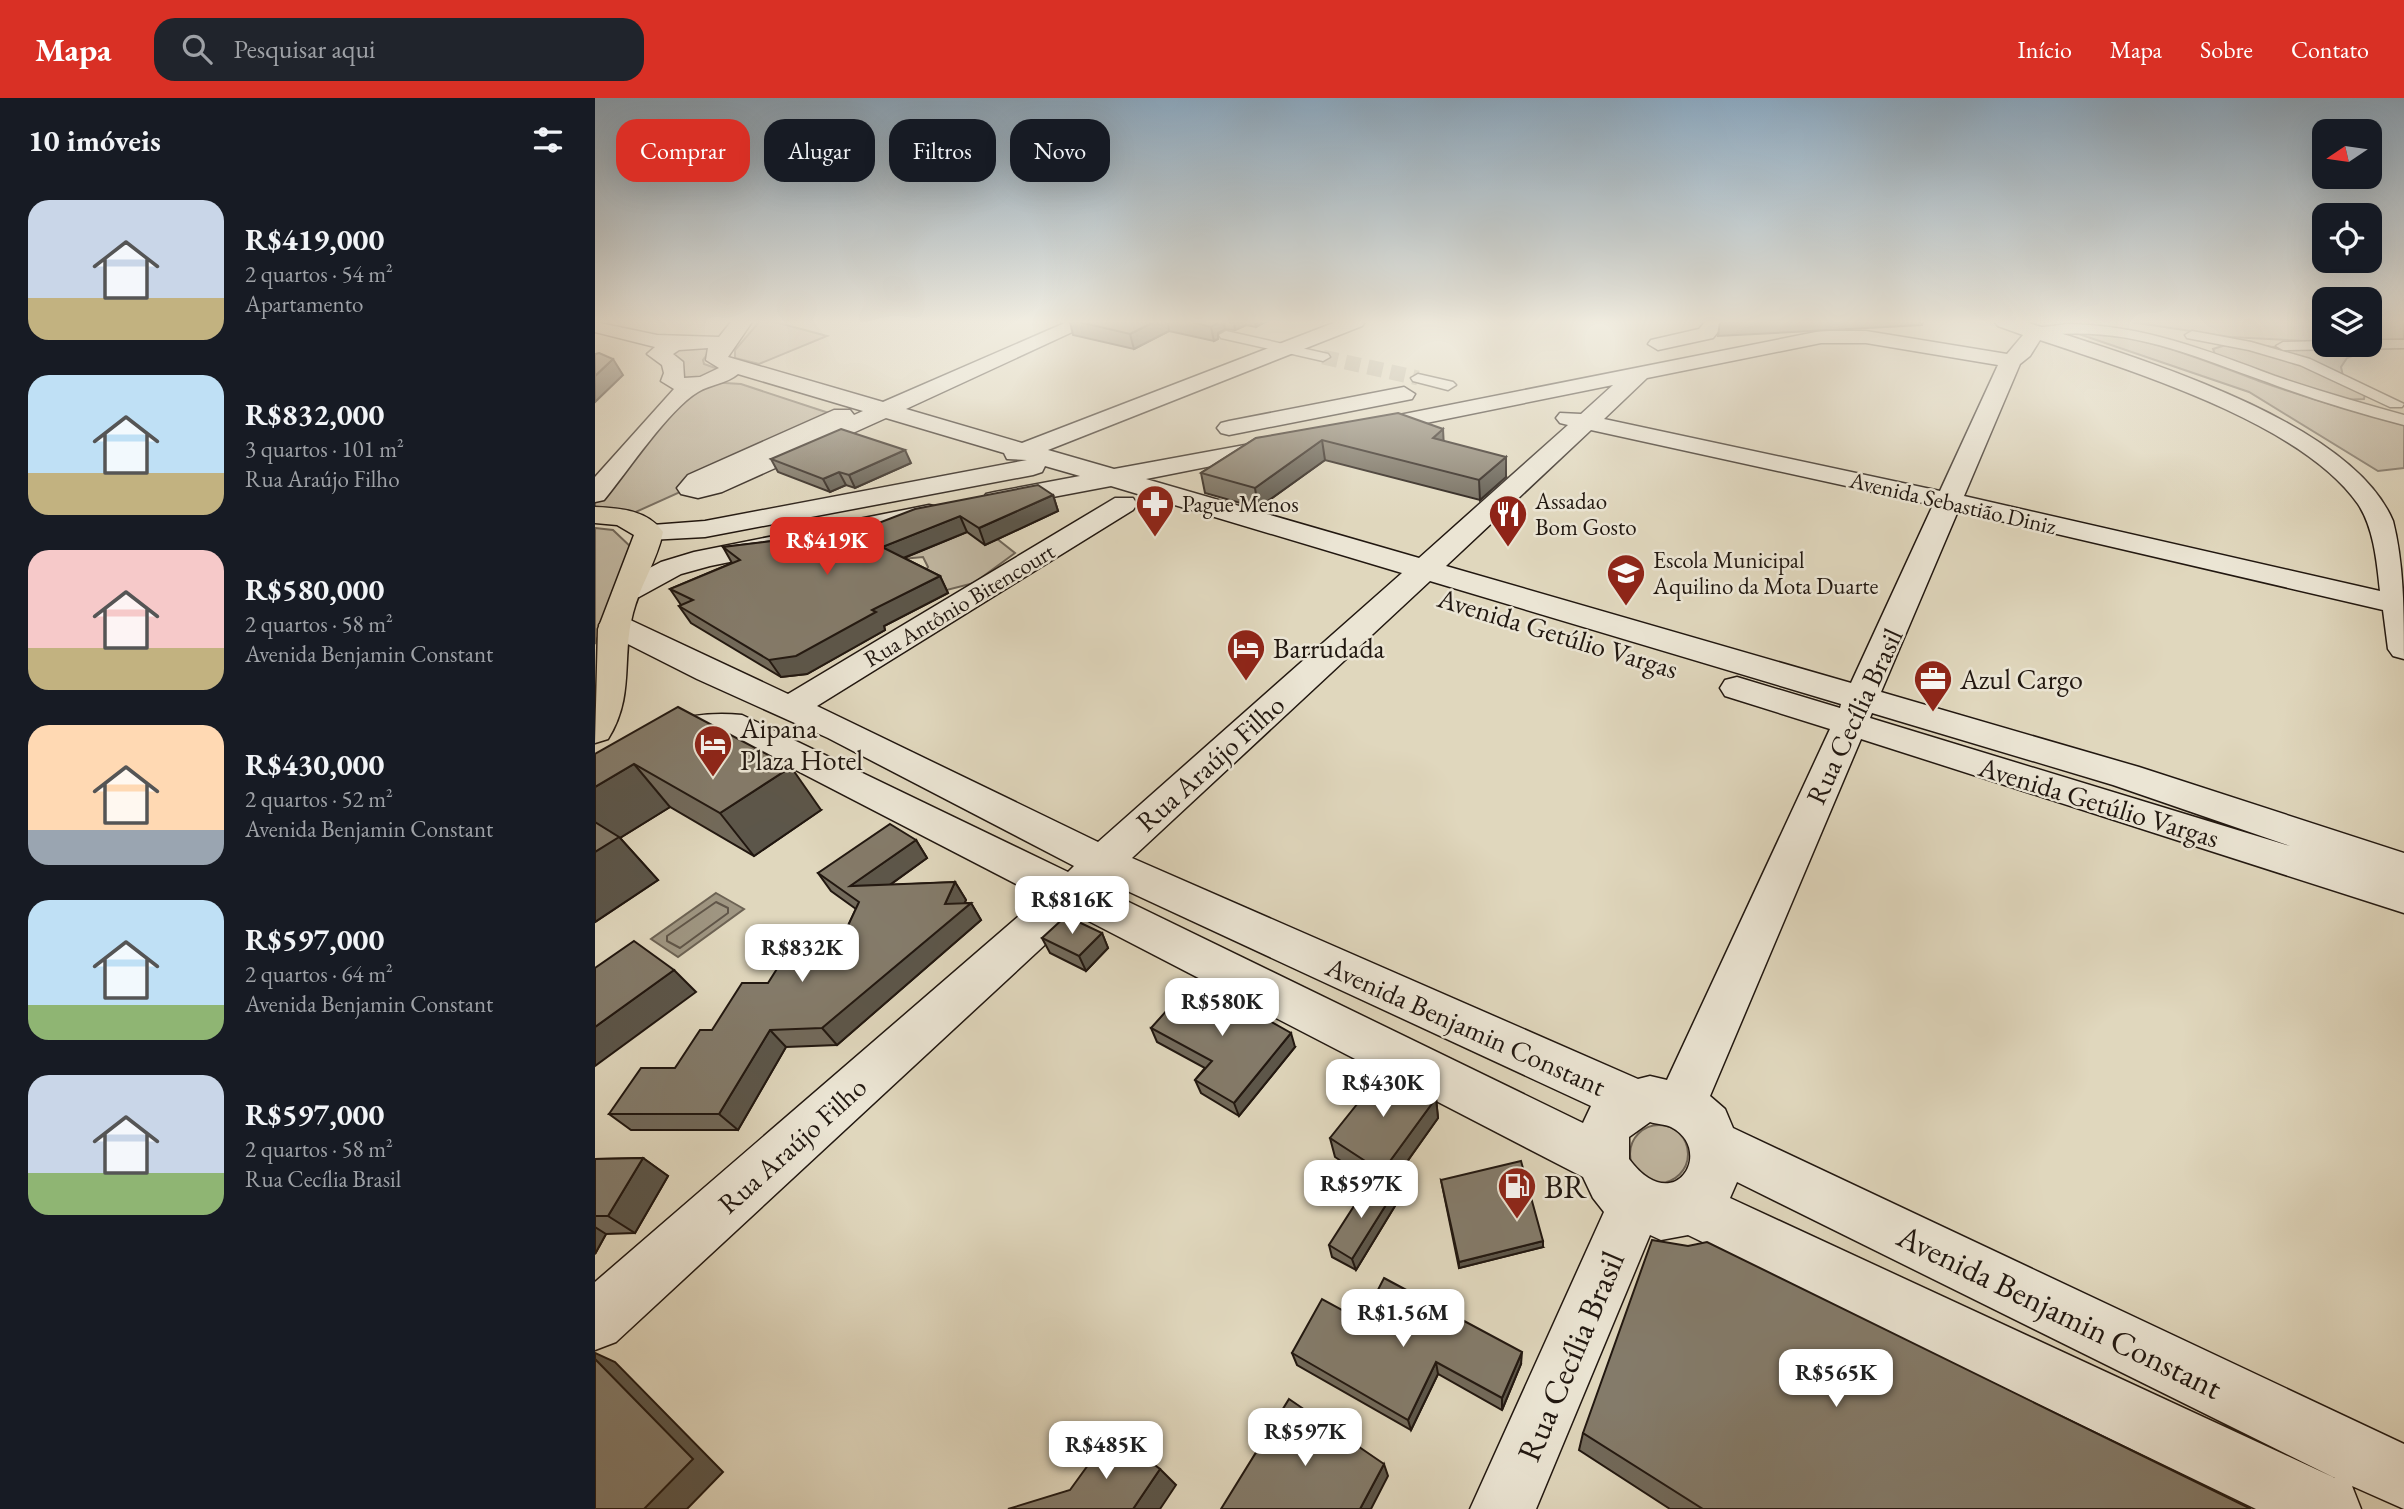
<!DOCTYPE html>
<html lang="pt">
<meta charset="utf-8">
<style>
:root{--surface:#171b24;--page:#20242c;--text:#f1f3f6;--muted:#9ea1a6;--accent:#d93025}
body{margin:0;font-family:"EB Garamond",serif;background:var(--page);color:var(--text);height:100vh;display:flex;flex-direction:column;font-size:26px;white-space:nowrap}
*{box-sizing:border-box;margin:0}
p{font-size:23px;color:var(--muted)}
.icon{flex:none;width:38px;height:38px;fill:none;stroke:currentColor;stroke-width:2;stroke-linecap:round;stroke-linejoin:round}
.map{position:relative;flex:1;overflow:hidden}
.details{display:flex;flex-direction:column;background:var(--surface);width:595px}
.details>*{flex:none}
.guide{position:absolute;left:21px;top:21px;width:665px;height:63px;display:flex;gap:14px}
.needle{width:46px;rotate:257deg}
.tools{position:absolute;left:1717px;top:21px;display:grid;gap:14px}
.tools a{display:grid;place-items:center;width:70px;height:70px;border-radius:14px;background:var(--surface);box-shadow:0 7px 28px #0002;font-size:35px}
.price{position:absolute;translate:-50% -60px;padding:0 16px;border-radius:14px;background:#fff;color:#222;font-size:23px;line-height:46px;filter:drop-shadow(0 2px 4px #0008)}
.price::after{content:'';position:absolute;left:50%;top:42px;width:21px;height:16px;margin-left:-10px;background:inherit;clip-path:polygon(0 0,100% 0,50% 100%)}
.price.current{background:var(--accent);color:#fff}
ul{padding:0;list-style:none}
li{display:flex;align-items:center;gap:21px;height:175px;padding:0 28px}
li span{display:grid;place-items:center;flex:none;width:196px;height:140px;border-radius:21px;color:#555}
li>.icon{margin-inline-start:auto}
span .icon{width:84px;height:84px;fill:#fffc;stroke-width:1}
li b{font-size:30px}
h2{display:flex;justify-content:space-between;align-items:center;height:84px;padding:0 28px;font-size:30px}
.pill{padding:0 24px;border-radius:21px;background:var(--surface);box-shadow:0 7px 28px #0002;font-size:24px;line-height:63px}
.pill.current{background:var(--accent);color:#fff}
header{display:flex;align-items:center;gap:42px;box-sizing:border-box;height:98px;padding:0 35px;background:var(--accent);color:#fff}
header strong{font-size:33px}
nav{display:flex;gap:38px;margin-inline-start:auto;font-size:24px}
.search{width:490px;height:63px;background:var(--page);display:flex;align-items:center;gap:18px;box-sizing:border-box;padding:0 24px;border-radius:21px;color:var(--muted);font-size:26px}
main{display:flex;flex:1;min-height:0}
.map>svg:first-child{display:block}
.green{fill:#c0b6a0;stroke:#706658;stroke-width:2}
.water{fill:#9f9682;stroke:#6d6354;stroke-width:2}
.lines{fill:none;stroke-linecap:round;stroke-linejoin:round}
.shore{stroke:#605649;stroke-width:2}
.street-tunnel{stroke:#bab19a;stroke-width:15;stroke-dasharray:15 8;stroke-linecap:butt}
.street-casing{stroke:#51473b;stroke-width:3}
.secondary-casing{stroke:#211710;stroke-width:3}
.primary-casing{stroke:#211710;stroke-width:3}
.street{fill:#ebe5d4;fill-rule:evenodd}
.secondary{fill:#ebe5d4;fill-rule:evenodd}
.primary{fill:#e0d7bd;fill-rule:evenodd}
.wall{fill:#726a5b;stroke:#211710;stroke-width:2}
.shaded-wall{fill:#5c564a;stroke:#211710;stroke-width:2}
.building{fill:#847b6a;stroke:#211710;stroke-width:2}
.labels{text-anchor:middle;stroke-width:5;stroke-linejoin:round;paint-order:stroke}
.far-poi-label{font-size:23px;fill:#211710;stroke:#ebe5d4;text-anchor:start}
.far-street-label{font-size:23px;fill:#211710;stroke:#ebe5d4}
.street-label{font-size:28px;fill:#211710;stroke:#ebe5d4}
.poi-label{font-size:28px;fill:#211710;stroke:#ebe5d4;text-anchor:start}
.near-poi-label{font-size:33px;fill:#211710;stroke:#ebe5d4;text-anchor:start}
.near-street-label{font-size:33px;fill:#211710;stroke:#ebe5d4}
</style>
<header>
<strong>Mapa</strong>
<div class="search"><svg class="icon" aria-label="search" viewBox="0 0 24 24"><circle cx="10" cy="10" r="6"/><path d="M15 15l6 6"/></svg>Pesquisar aqui</div>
<nav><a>Início</a><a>Mapa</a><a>Sobre</a><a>Contato</a></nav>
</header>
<main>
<section class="details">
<h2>10 imóveis<svg class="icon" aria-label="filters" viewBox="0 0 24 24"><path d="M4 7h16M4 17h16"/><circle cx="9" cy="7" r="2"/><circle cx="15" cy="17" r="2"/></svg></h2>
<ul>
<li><span style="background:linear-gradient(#c9d6e8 70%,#c2b280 0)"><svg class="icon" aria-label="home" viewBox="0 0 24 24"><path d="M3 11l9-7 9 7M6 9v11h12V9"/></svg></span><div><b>R$419,000</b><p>2 quartos · 54 m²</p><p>Apartamento</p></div></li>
<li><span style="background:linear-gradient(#bfe0f5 70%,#c2b280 0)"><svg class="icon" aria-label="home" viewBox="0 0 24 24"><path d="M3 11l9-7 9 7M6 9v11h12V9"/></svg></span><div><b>R$832,000</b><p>3 quartos · 101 m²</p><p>Rua Araújo Filho</p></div></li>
<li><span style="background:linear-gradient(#f6c9c9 70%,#c2b280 0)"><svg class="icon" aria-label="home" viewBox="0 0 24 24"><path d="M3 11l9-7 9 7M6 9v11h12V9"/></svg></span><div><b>R$580,000</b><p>2 quartos · 58 m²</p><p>Avenida Benjamin Constant</p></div></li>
<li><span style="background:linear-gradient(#ffd9b3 75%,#9aa5b1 0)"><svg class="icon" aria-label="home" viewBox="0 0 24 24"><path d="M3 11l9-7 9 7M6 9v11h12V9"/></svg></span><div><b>R$430,000</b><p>2 quartos · 52 m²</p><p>Avenida Benjamin Constant</p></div></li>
<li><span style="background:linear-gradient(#bfe0f5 75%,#8fb573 0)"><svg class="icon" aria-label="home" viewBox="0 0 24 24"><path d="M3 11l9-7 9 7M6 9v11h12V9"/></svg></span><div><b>R$597,000</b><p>2 quartos · 64 m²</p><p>Avenida Benjamin Constant</p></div></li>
<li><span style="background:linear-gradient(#c9d6e8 70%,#8fb573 0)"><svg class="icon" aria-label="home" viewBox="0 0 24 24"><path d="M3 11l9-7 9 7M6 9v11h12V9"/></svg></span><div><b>R$597,000</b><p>2 quartos · 58 m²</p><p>Rua Cecília Brasil</p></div></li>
</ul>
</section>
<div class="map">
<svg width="1809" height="1411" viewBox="0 0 1809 1411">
<rect width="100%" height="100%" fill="#e0d7bd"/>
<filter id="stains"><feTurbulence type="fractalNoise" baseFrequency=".00286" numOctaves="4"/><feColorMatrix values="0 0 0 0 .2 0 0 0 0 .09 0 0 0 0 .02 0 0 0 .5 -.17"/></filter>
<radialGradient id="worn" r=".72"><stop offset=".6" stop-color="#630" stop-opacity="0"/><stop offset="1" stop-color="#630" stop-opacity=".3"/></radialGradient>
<g class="green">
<path d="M164,224H180L232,238L164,266L140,260V252Z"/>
<path d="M1536,224H1729V244L1635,239Z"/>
<path d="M1775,224H1809V241L1775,243Z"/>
<path d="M1478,234C1545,235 1603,260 1664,283C1712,300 1760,314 1809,327V370L1783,373L1654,294Z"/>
<path d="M92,246L116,251L108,262L109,266L123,271L113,280L86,281L88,268L73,254Z"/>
<path d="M1634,246L1693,259L1770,296L1769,301L1744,302L1620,256L1618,251Z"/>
<path d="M1657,247L1701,251L1781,249L1752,260L1746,269L1748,278Z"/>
<path d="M114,284L146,286L249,320L23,422L0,416V396L76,303Z"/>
<path d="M368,414L420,455L379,485L344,494L326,481L333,469L328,459L307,461Z"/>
<path d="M0,430L18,432L38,451L0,546Z"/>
<circle cx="1064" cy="1056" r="29"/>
</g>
<path class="water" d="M121,795L149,811L83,859L56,841Z"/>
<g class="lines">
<path class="shore" d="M121,804L133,810V815L85,850L72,843V838Z"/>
<path class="street-tunnel" d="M728,259L823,280"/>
<g class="street-casing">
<g id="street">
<path d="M1473,226C1548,227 1611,252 1680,278C1723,293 1766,305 1809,317V327C1763,315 1716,301 1672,284C1587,254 1532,227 1440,238L1433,234L1440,230Z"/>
<path d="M631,233L733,256L735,259L728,263L626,240L624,237Z"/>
<path d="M1597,233L1656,244L1715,261L1809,306L1807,309H1795L1705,267L1654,252L1592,240L1590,237Z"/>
<path d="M1774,242H1809V250L1688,252L1681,248L1688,244L1729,243V247H1774Z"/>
<path d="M823,276L858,284L861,287L853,292L818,283L816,280Z"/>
</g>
</g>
<g class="secondary-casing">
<g id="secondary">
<path d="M0,224L62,237L124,239L136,224H157L133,259L288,304L472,224H499L311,311L427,345L741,224H770L767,228L453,352L519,371L688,340L697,342L700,347L697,352L551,381L824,460L973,327L965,325L961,320L965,315L986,316L1018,287L767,338L759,336L755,331L759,326L1226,233H1271L1412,256L1428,237L1403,228L1400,224H1431C1532,257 1755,320 1798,423C1809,466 1809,516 1809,561L1798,558L1793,551L1788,512L1363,413L1286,594L1544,669L1809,755V815L1266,641L1115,998L1130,1011L1138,1030L1809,1346V1411L1757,1388L1766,1411H1661L1093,1137L1066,1142L1055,1137L941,1411H875L1009,1114L998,1100L988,1079L482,817L21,1244L0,1252V1184L446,799L139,640C70,632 56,672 0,688V658C48,630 90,611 147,617L473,774L479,768L233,640L102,581L9,534L4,527L9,520L20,518L31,520L193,596L520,400H538L542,406L538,412L222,608L503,744L807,475L516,388L400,410L391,408L387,402L391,396L400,394L485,378L450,368L447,374L438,377L110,439L54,442L44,440L40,434L44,428L110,423L432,362L412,361L409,355L291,320L127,394L103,400L86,396L82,390L93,377L239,312H255L259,317L268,313L143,276C131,286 116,286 103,294C73,312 33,373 9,402L0,404V379L79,291L66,283L69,275L67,267L52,256L60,249L0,234ZM1445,242C1537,273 1707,325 1763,406C1779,430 1782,465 1785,493L1369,398L1425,266L1435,258ZM1226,245H1271L1403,267L1345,393L1009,321L1052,280ZM113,250L111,262L124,270L105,279L89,280L88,264L78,256L84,252ZM996,332L1338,407L1256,585L851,468ZM835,483L1246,606L1245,610L1142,579L1130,582L1125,590L1130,598L1235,631L1072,982L1055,978L1043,981L537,760ZM1277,615L1518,687L1695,748L1275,620ZM513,784L996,1008L988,1025L507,791ZM1055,1024C1061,1026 1070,1026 1076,1029C1121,1052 1079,1122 1034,1061V1039ZM1142,1084L1740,1380L1135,1100Z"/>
<path d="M1110,224H1131L1118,240L1063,252L1053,246L1056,242L1104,231Z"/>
<path d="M809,289L820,296L817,301L634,337L626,335L622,330L626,325L634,323Z"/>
<path d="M334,407L344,409L348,415L344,421L115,468L86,476L44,499L33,502L22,499L18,493L22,487L66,464L99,454Z"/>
</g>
</g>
<g class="primary-casing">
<path id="primary" d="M0,409C24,410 53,412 68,434C62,463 45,487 38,515C26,561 40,598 13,641L0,645L3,531L39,437L22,427L0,425Z"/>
</g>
<use href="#street" class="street"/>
<use href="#secondary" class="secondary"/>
<use href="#primary" class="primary"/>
</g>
<g class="wall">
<path d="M475,224H670L661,229L651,227L640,232L630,231L623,235V241L619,243L574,233L539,251L478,237Z"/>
<path d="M1125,224H1328L1327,227L1123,238Z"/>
<path d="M848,331V343L911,379L885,402L730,362L663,410L610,395L606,375L661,340Z"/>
<path d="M176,361L316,365L260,390L251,387L235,394L183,374Z"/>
<path d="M458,397L463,413L390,447L372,434L309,460L345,478L353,495L289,528L290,532L212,576L186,579L96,525L84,508L86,507L75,491L137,465L128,449L263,433Z"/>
<path d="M0,656L226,712L159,758L75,709L25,740L63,782L0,824Z"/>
<path d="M321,742L332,760L295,787L360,784L371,802L369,805H376L386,822L242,947L191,949L143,1032H36L14,1016L80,970L117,932L173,885L244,847L261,811L236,793L223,775Z"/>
<path d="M507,835L513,850L491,873L455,855L447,840Z"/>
<path d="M556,930L700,949L644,1018L606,995L600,982L610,970L562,944Z"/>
<path d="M841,1000L843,1020L795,1088L804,1086L806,1098L761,1172L737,1159L734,1147L786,1090L740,1059L735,1040Z"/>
<path d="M48,1060L73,1078L40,1135L11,1136L0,1156V1061Z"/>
<path d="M846,1082L948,1149L864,1170Z"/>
<path d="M767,1223L926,1266L907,1312L843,1276L816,1332L702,1267L697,1255Z"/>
<path d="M988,1335L1656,1411H1075L984,1352Z"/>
</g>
<g class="shaded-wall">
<path d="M559,224H573L574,233L539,251L535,236Z"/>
<path d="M620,224H629L630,231L623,235V241L619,243L616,229Z"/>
<path d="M639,224H651V227L640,232Z"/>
<path d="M660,224H670L661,229Z"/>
<path d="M18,261L28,277L0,304V278Z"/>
<path d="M848,331L849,350L838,340Z"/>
<path d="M727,342L730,362L663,410L660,390Z"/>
<path d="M310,352L316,365L260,390L254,377Z"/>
<path d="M911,359V379L885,402L884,382Z"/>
<path d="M244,374L251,387L235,394L228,381Z"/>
<path d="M458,397L463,413L390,447L384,430Z"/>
<path d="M365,418L372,434L296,465L287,449Z"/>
<path d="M345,478L353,495L289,528L290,532L212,576L186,579L174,562Z"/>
<path d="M39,666L75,709L25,740L63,782L0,824V689Z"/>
<path d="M196,669L226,712L159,758L125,715Z"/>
<path d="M321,742L332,760L268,806L255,788Z"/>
<path d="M360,784L371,802L366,813L376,805L386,822L242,947L227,930L350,806Z"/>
<path d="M507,835L513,850L491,873L484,858Z"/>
<path d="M79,872L101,894L0,968V929Z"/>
<path d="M175,932L191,949L143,1032L124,1016Z"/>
<path d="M696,935L700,949L644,1018L639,1005Z"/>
<path d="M841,1000L843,1020L791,1093L787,1074Z"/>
<path d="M48,1060L73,1078L40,1135L13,1118Z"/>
<path d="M804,1086L806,1098L761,1172L757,1161Z"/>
<path d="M0,1129L11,1136L0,1156Z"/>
<path d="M948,1143V1149L864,1170V1164Z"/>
<path d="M927,1254L926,1266L907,1312V1300Z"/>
<path d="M0,1255L20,1264L128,1374L92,1411H49L0,1261Z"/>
<path d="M841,1264L843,1276L816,1332L813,1322Z"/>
<path d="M789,1366L793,1378L776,1411H765Z"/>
<path d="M565,1371L581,1387L565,1411H538Z"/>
</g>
<g class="building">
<path d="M484,224H559L535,236Z"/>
<path d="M597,224H620L621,226L616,229Z"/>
<path d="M4,255L18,261L0,278V256Z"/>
<path d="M803,315L848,331L838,340L911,359L884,382L727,342L660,390L606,375L661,340Z"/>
<path d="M246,331L310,352L254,377L244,374L228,381L176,361Z"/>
<path d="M443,387L458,397L384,430L365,418L287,449L345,478L277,512L281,514L201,558L174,562L84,508L98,502L75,491L145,462L128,449L217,438L249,425L263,433L320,411Z"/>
<path d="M83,609L196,669L125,715L39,666L0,689V656Z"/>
<path d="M0,724L24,739L0,754Z"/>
<path d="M295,726L321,742L255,788L360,784L350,806L376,805L227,930L175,932L124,1016H14L46,970H80L105,932H117L147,885H173L197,847H244L264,804L223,775Z"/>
<path d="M471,818L507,835L484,858L447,840Z"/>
<path d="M39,843L79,872L0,929V870Z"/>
<path d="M600,881L696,935L639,1005L600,982L617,963L556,930Z"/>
<path d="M791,970L841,1000L787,1074L735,1040Z"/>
<path d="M48,1060L13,1118H0V1061Z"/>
<path d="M926,1063L948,1143L864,1164L846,1082Z"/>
<path d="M804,1086L757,1161L734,1147L768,1094Z"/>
<path d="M1057,1142L1093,1148L1112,1144L1656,1411H1108L988,1335Z"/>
<path d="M789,1180L927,1254L907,1300L841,1264L813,1322L697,1255L727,1201L767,1223Z"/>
<path d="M0,1261L98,1361L49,1411H0Z"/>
<path d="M694,1301L789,1366L765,1411H626Z"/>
<path d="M517,1334L565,1371L538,1411H413L475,1392Z"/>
</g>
<linearGradient id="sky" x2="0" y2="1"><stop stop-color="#8ba8bf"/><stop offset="0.53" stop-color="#f1ede1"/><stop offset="1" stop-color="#f1ede1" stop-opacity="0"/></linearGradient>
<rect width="1809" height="422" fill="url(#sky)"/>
<defs>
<g id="pharmacy-pin" transform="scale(2.0125)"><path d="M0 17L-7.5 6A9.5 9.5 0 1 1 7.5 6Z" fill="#8f2418" stroke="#ebe5d4"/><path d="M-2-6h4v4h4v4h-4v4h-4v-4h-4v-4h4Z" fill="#fff"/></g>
<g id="restaurant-pin" transform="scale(2.0125)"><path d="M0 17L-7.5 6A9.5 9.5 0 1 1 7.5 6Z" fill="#8f2418" stroke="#ebe5d4"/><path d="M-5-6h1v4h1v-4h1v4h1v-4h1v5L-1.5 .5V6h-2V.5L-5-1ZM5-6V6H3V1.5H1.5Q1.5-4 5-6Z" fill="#fff"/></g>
<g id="school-pin" transform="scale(2.0125)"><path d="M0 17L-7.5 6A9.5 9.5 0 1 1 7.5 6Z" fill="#8f2418" stroke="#ebe5d4"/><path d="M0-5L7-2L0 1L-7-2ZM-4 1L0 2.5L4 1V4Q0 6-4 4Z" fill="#fff"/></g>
<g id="hotel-pin" transform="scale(2.0125)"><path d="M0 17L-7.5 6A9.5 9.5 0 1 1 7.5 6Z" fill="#8f2418" stroke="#ebe5d4"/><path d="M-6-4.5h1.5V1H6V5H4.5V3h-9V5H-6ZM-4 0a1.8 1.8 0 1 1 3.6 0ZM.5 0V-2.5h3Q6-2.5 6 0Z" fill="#fff"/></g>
<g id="office-pin" transform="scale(2.0125)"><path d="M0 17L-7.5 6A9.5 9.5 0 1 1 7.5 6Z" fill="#8f2418" stroke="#ebe5d4"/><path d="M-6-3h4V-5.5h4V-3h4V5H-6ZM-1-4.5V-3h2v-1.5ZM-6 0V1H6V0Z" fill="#fff"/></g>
<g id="fuel-pin" transform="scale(2.0125)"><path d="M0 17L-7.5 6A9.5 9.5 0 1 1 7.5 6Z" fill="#8f2418" stroke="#ebe5d4"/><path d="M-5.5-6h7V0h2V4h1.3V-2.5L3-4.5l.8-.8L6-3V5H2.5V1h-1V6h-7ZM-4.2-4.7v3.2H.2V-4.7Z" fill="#fff"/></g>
</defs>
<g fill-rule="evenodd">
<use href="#pharmacy-pin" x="560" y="406"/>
<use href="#restaurant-pin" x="913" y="416"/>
<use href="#school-pin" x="1031" y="475"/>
<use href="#hotel-pin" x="651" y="550"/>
<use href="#office-pin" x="1338" y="581"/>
<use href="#hotel-pin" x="118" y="646"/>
<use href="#fuel-pin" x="922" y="1088"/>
</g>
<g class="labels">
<g class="far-poi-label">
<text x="940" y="411">Assadao<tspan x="940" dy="26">Bom Gosto</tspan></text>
<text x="587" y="414">Pague Menos</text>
<text x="1058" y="470">Escola Municipal<tspan x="1058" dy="26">Aquilino da Mota Duarte</tspan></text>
</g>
<g class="far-street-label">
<text transform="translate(1358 405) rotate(13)" y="8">Avenida Sebastião Diniz</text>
<text transform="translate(364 507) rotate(-31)" y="8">Rua Antônio Bitencourt</text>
</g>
<g class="street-label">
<text transform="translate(963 535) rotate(17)" y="10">Avenida Getúlio Vargas</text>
<text transform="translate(1259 618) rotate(-65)" y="10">Rua Cecília Brasil</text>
<text transform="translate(615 665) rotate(-42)" y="10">Rua Araújo Filho</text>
<text transform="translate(1504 704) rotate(17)" y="10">Avenida Getúlio Vargas</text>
<text transform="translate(871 928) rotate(24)" y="10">Avenida Benjamin Constant</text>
<text transform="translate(197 1047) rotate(-42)" y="10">Rua Araújo Filho</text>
</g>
<g class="poi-label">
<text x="678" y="560">Barrudada</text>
<text x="1365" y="591">Azul Cargo</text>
<text x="145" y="640">Aipana<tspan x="145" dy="32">Plaza Hotel</tspan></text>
</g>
<g class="near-poi-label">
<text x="949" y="1100">BR</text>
</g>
<g class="near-street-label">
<text transform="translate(1465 1213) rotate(26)" y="12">Avenida Benjamin Constant</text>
<text transform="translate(975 1258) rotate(-67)" y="12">Rua Cecília Brasil</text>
</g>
</g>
<rect width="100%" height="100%" filter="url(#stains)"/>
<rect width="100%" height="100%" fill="url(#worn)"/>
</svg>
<div class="tools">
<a><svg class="needle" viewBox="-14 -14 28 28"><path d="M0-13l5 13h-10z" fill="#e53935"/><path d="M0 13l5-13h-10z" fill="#9ea1a6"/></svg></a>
<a><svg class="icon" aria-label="locate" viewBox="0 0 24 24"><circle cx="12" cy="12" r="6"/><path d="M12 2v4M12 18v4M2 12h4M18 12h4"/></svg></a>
<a><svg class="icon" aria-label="layers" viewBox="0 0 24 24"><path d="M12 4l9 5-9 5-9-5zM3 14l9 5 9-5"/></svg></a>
</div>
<b class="price current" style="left:232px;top:479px">R$419K</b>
<b class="price" style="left:477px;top:838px">R$816K</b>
<b class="price" style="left:207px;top:886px">R$832K</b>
<b class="price" style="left:627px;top:940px">R$580K</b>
<b class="price" style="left:788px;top:1021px">R$430K</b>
<b class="price" style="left:766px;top:1122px">R$597K</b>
<b class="price" style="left:808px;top:1251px">R$1.56M</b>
<b class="price" style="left:1241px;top:1311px">R$565K</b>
<b class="price" style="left:710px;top:1370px">R$597K</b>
<b class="price" style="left:511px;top:1383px">R$485K</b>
<div class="guide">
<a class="pill current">Comprar</a>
<a class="pill">Alugar</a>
<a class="pill">Filtros</a>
<a class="pill">Novo</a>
</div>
</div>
</main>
